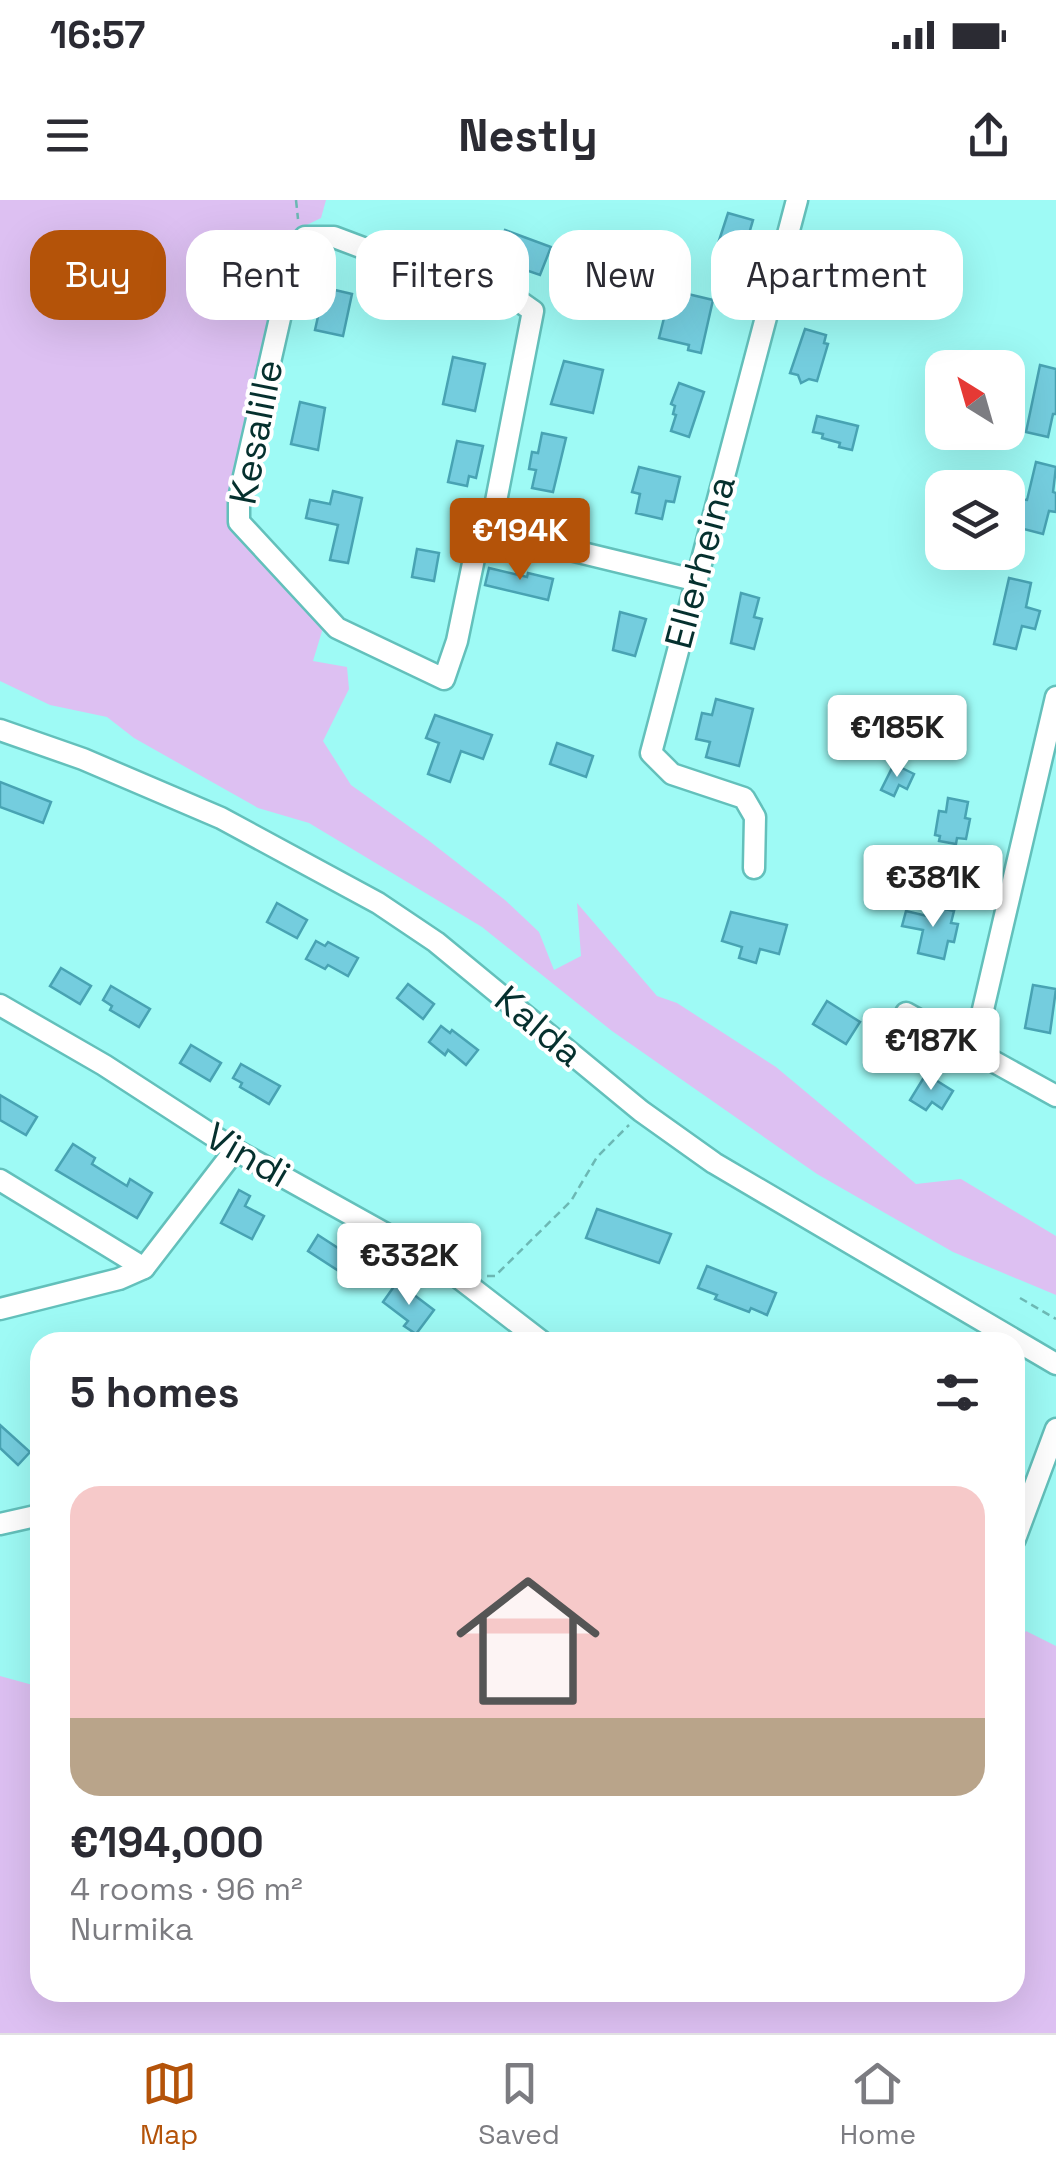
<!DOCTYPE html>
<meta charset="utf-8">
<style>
:root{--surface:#fff;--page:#f7f7f7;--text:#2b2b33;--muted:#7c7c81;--line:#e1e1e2;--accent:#b45309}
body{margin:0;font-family:"Space Grotesk",sans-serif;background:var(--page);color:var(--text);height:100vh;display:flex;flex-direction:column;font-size:38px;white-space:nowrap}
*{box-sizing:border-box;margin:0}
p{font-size:32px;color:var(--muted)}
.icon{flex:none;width:55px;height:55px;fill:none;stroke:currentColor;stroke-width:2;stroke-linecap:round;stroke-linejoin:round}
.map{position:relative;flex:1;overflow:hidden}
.drawer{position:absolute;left:30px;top:1132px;width:995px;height:670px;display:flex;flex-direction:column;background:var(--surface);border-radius:30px;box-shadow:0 10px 40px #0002}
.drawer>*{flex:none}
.hud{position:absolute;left:30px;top:30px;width:998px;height:90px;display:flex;gap:20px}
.needle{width:65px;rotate:323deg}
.buttons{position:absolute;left:925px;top:150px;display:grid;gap:20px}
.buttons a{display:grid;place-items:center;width:100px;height:100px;border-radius:20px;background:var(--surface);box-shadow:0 10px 40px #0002;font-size:50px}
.price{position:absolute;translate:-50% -85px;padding:0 22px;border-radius:10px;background:#fff;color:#222;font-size:32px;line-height:65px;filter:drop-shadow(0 2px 5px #0008)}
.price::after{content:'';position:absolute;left:50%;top:60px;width:30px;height:22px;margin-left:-15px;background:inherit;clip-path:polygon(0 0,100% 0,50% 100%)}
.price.on{background:var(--accent);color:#fff}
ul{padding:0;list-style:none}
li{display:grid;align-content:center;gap:20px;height:530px;padding:0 40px}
li span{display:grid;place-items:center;height:310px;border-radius:30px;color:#555}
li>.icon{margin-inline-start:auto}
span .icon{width:180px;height:180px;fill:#fffc;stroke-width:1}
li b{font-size:42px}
h2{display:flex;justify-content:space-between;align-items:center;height:120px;padding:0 40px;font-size:42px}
.chip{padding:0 35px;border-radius:30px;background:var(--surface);box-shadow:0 10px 40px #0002;font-size:35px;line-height:90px}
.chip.on{background:var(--accent);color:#fff}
.status{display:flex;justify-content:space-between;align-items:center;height:70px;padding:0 50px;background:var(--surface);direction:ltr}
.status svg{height:28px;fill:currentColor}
header{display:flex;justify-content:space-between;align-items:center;height:130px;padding:0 40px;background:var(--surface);font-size:45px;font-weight:600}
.menu{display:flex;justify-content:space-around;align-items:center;height:140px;border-top:2px solid var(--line);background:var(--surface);font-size:28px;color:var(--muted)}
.menu a{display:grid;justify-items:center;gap:5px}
.menu .on{color:var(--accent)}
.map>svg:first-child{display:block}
.green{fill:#ddc0f2}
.building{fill:#74cdde;stroke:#48a3b3;stroke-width:2.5}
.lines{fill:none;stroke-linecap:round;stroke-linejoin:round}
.street-casing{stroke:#63c0bb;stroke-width:25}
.path{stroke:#6cb8b4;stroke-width:2.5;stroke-dasharray:8 5;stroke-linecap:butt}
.street{stroke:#fff;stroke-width:20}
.labels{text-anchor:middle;stroke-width:8;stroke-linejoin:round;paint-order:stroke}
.street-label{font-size:38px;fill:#05302e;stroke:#fff}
</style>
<div class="status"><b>16:57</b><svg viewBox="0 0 49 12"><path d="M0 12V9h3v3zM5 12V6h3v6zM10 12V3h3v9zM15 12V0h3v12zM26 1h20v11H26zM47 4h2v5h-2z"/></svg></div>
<header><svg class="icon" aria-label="menu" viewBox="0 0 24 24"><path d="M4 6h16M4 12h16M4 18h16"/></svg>Nestly<svg class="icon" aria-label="share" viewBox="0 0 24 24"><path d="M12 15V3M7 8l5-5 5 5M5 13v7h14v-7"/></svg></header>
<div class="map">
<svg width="1056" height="1833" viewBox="0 0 1056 1833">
<rect width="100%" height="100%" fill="#9efaf5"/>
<g class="green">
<path d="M0,0H326L321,18L276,40L283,53L227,317L323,428L313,461L347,467L349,489L323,541L351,585L428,640L505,700L539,732L554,770L581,756L577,703L657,796L677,803L776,867L916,984L961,979L1056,1036V1095L953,1052L817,974L612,831L482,727L309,623L258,608L134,538L107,517L50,505L0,481Z"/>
<path d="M1026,1431L1056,1446V1833H0V1476L40,1487V1792H1015V1449Z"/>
</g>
<g class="building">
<path d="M728,13L753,20L741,61L715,53Z"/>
<path d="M505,30L551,47L540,75L494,59Z"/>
<path d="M827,53L859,62L854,81L848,79L842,100L816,93Z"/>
<path d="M335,90L352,94L343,136L315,130L323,94L333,97Z"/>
<path d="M671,90L713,100L701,153L688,150L689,145L659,138Z"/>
<path d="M805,129L826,135L824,143L828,144L817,181L809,179L801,183L798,175L790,173Z"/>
<path d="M453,157L485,164L475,211L443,204Z"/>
<path d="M564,161L603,170L593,213L551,204Z"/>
<path d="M1040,165L1056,169V214H1053L1048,237L1026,232Z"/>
<path d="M679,183L704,192L689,237L671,231L676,215L673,214L675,206L671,204Z"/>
<path d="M300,202L325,208L318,250L291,244Z"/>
<path d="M817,216L858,226L852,250L839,247L840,243L822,238L823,234L813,232Z"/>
<path d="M542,233L566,238L553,292L532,288L536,270L529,269L532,252L538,253Z"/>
<path d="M457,241L483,246L476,278L469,276L467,286L448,282Z"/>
<path d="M1036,262L1056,267L1053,292L1056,293V312L1049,311L1043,334L1012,326L1018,299L1027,300Z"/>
<path d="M639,267L680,277L674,302L666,301L662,319L636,313L640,294L632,292Z"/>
<path d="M333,291L362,298L348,363L330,360L338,325L306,318L310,300L330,304Z"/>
<path d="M417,349L439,353L434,381L412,377Z"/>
<path d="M489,368L527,377L528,373L553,379L548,400L485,385Z"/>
<path d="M1009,378L1031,383L1026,407L1040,411L1035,429L1022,426L1016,449L994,444Z"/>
<path d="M741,393L759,398L754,417L762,419L754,449L731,443Z"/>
<path d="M620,412L646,419L635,456L613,450Z"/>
<path d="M716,499L753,509L739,566L706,557L710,542L696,539L702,513L712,515Z"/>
<path d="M435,515L492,535L483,559L461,551L450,582L428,574L439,543L426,538Z"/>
<path d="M557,543L593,556L586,577L550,564Z"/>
<path d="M894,564L914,574L907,589L899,585L894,596L881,590Z"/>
<path d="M0,582L51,602L43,623L0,607Z"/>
<path d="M948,598L968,602L965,618L970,619L966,639L957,638L956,644L939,641L940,636L935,635L939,611L946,612Z"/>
<path d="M277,703L307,720L297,738L267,722Z"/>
<path d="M930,706L954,711L951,723L958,724L954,742L948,741L944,759L918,753L923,730L902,726L906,711L927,716Z"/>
<path d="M731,712L787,725L779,754L760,749L756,763L739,758L742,747L722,741Z"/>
<path d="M316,741L325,746L328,742L358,758L348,776L328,765L325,769L306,759Z"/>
<path d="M61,768L91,786L80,804L50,786Z"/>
<path d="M408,784L434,804L423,819L397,798Z"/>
<path d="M1033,785L1056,789L1050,833L1025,828Z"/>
<path d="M111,786L150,809L139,827L110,810L112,806L103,800Z"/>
<path d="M827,801L860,822L846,844L813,824Z"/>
<path d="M441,826L450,833L452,830L478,850L466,865L448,850L445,855L429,842Z"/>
<path d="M191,845L221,863L210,881L180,863Z"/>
<path d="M241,864L280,886L269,904L240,887L242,883L233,878Z"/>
<path d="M926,874L953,891L942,909L932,902L926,910L910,900Z"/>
<path d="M0,895L37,917L26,935L0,920Z"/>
<path d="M73,944L95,958L92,964L103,971L127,986L130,979L152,993L137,1018L56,970Z"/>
<path d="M239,990L250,996L245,1006L264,1016L252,1039L221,1023Z"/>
<path d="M597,1009L671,1034L659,1063L586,1038Z"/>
<path d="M318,1035L361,1063L351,1079L308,1051Z"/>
<path d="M707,1066L776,1093L767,1115L751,1108L749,1112L715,1099L717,1095L698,1088Z"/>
<path d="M395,1085L403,1091L405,1088L434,1110L416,1134L404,1126L408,1121L383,1102Z"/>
<path d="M0,1225L30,1252L18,1265L0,1248Z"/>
</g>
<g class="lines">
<g class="street-casing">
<g id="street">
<path d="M491,327L477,344L457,441L444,479L337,428L239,322V298L296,48L305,37H334L427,72L516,99L533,111L491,327L504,334L694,380"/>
<path d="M0,530L83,559L221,618L378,703L436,742L641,911L714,963L1056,1164"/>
<path d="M754,668L755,617L744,598L672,574L651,553L797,0"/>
<path d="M0,805L104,865L235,950L445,1067L542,1142"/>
<path d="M906,813L1056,896"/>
<path d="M974,848L1056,497"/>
<path d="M0,980L144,1068"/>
<path d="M0,1109L119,1079L144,1068L235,950"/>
<path d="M0,1324L40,1315"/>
<path d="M1015,1339L1056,1229"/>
</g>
</g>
<g class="path">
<path d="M296,0L298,19"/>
<path d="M487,1076H495L571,1001L597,957L629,925"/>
<path d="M1020,1098L1056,1119"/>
</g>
<use href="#street" class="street"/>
</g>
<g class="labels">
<g class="street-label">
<text transform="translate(256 232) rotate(-79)" y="13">Kesalille</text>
<text transform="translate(700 362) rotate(-75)" y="13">Ellerheina</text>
<text transform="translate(539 826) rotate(40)" y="13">Kalda</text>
<text transform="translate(248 955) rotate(30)" y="13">Vindi</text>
</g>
</g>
</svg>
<div class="buttons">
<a><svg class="needle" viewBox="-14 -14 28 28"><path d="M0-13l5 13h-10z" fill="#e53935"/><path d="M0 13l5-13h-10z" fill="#7c7c81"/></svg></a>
<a><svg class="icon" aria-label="layers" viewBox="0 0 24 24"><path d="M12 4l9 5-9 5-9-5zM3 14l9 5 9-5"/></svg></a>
</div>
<b class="price on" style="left:520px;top:383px">€194K</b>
<b class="price" style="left:897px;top:580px">€185K</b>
<b class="price" style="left:933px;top:730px">€381K</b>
<b class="price" style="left:931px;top:893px">€187K</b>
<b class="price" style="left:409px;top:1108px">€332K</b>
<div class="hud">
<a class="chip on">Buy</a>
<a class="chip">Rent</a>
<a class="chip">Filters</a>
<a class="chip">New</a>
<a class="chip">Apartment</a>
</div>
<section class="drawer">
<h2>5 homes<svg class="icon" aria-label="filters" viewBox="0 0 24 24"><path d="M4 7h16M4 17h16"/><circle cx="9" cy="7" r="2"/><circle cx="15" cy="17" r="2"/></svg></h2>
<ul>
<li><span style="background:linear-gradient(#f6c9c9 75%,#b9a48a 0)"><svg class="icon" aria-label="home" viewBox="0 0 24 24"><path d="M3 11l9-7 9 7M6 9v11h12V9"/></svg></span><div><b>€194,000</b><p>4 rooms · 96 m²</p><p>Nurmika</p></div></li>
</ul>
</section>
</div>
<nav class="menu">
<a class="on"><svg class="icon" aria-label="map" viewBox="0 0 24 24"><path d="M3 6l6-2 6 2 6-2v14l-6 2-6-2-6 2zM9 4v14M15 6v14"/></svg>Map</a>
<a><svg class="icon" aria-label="saved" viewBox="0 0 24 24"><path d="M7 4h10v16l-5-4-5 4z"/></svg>Saved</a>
<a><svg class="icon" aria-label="home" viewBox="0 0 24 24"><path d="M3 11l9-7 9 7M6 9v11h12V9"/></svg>Home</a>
</nav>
